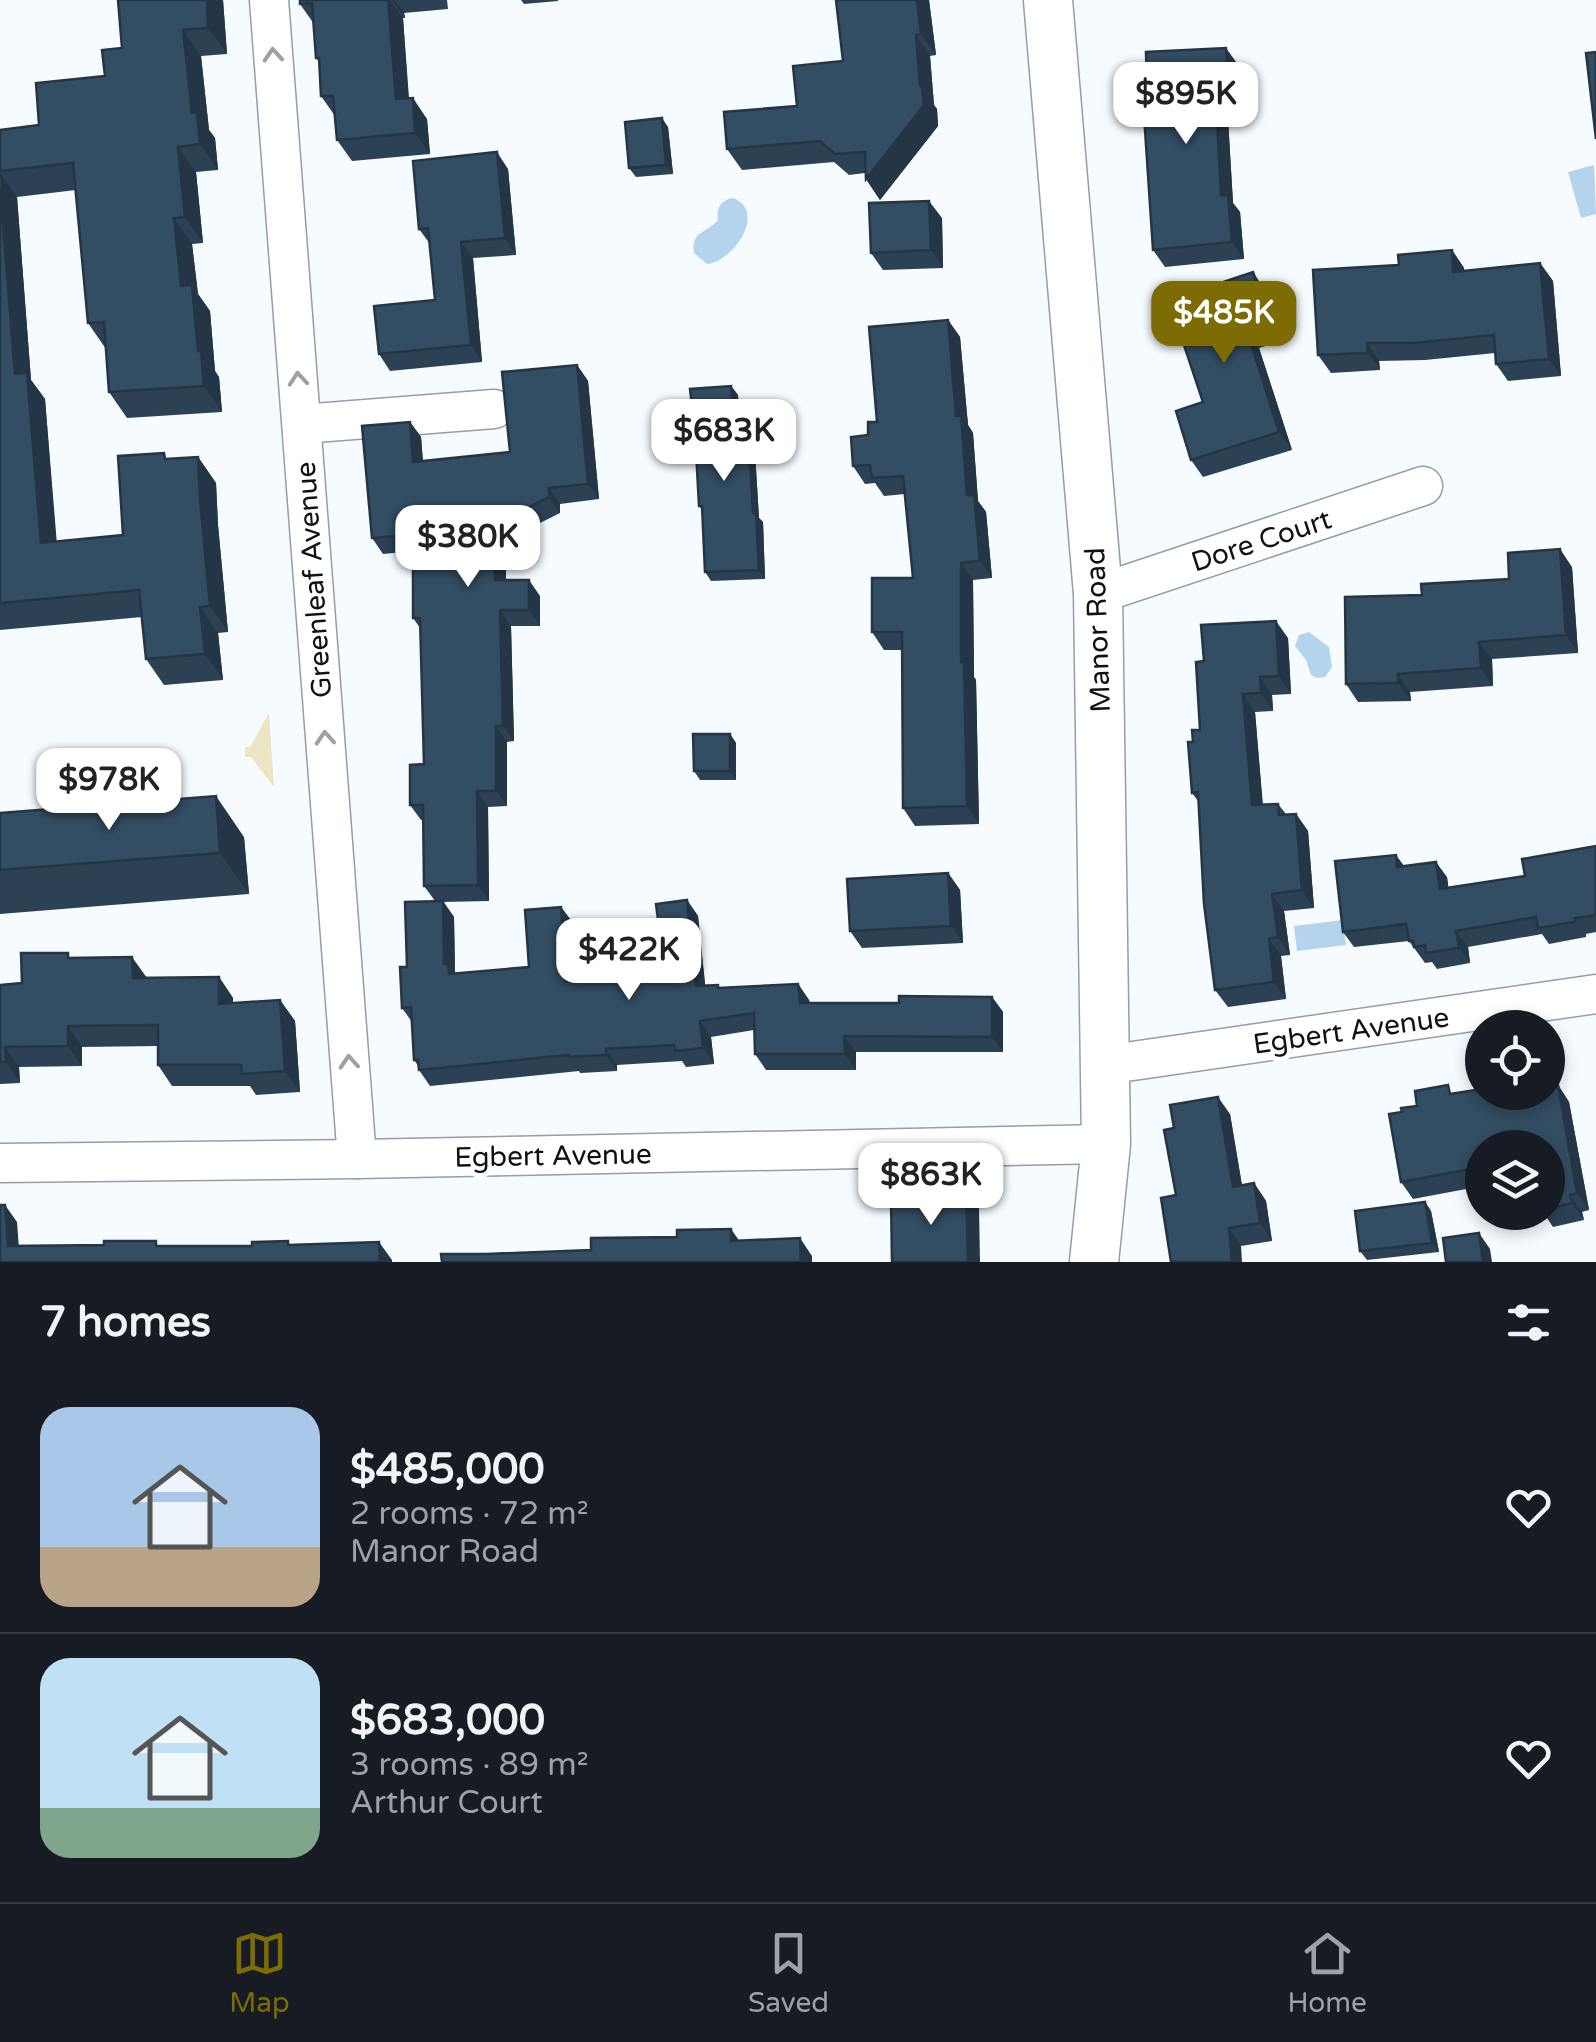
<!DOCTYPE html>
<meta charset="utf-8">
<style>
:root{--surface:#171b24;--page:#20242c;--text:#f1f3f6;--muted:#9ea1a6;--line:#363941;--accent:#7d6b04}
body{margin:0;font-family:"Varela Round",sans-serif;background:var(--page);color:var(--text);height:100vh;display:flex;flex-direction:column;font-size:38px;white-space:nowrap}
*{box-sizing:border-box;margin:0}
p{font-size:32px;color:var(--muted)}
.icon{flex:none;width:55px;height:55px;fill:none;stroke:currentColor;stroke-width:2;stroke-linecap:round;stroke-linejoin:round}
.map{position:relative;height:1262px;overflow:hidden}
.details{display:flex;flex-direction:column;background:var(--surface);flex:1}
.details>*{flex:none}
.controls{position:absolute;left:1465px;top:1010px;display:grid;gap:20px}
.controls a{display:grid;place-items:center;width:100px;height:100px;border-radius:50%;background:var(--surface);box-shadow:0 5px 15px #0003;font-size:50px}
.price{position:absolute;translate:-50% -85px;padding:0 22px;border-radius:20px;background:#fff;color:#222;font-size:32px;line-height:65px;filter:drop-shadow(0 2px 5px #0008)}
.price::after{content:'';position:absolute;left:50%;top:60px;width:30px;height:22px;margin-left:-15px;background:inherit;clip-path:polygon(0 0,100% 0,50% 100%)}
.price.selected{background:var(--accent);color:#fff}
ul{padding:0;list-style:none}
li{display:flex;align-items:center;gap:30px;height:250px;padding:0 40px}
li+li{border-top:2px solid var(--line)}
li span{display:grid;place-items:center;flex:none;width:280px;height:200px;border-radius:30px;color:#555}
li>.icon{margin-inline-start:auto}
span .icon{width:120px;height:120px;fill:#fffc;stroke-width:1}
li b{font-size:42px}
h2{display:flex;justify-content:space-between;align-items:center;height:120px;padding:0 40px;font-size:42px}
.dock{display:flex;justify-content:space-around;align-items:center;height:140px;border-top:2px solid var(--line);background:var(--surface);font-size:28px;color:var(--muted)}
.dock a{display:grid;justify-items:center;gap:5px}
.dock .selected{color:var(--accent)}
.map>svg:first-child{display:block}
.green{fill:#ece5c3}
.water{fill:#b6d3ed}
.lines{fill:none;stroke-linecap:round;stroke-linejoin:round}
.minor-casing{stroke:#939ea8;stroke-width:41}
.tertiary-casing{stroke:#939ea8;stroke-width:51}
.minor{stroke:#fff;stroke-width:38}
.tertiary{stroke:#fff;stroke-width:48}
.wall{fill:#2c4254}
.shaded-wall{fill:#243645}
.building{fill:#334d62;stroke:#243645;stroke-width:2.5}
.oneway{stroke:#9fa0a1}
.labels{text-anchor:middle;stroke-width:10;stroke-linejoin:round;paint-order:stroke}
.street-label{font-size:28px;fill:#0e1215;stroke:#fff}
</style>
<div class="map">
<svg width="1596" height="1262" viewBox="0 0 1596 1262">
<rect width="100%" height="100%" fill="#f6fbff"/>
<path class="green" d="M269,713L274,787L251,757H245V747H250Z"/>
<g class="water">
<path d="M1594,165L1596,214L1581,218L1568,172Z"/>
<path d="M733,198C768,211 733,262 707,264L694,253C690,232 708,232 718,220C716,208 721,200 733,198Z"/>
<path d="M1309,632L1329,647L1332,667L1325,677L1317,678L1311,675L1306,660L1295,646L1299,635Z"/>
<path d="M1343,920L1346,945L1297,951L1294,926Z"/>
</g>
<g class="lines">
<g class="minor-casing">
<g id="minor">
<path d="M269,0L357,1159"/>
<path d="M302,424L494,409"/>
<path d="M1098,594L1423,486"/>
<path d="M1105,1065L1596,994"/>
<path d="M0,1163L357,1159L1106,1144"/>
</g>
</g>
<g class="tertiary-casing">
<path id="tertiary" d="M1048,0L1098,594L1106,1144L1094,1262"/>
</g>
<use href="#minor" class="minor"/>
<use href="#tertiary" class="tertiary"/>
</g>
<g class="wall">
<path d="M118,0H223L227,54L201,56L209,130L215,138L218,170L196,172L203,243L192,244L198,294L210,311L215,371L219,377L222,412L127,418L109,392L106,349L88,323L76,190L17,197L31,380L45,399L56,542L123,535L169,459L198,457L216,483L218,525L228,632L218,633L223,680L164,685L146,659L142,617L0,630V130L39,125L105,76L122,48Z"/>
<path d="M300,0H447L448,9L404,13L405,18H403L409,98L427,119L430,154L352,161L337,140L335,116L321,96L320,63L316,58L314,24L300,4Z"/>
<path d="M521,0H558V1L524,4Z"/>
<path d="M929,0L936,55L930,56L934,105L937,109L938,126L880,200L866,179L865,173L849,175L834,162L742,170L727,149L797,106L843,61Z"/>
<path d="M1239,66L1241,118L1228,119L1233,203L1240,212L1244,259L1165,267L1153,250L1147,85Z"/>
<path d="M668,127L673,174L636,177L629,168Z"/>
<path d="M508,169L516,255L473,258L482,362L390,371L379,354L435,300L430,244L419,229Z"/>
<path d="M942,218L943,268L883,270L871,253Z"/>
<path d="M1452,250L1464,268V271L1540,263L1553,281L1561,376L1508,381L1496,364L1495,353L1425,360L1379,361L1380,370L1331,373L1318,355L1399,265Z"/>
<path d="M1265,290L1282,341L1259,348L1292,450L1203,477L1191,460L1203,402Z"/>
<path d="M948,320L960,337L968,425L973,433L978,501L986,512L992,578L973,580L974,677L976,680L979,824L915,826L903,808L902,650H884L872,632L913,578L905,494L884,496L875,483L865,484L853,466L868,435Z"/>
<path d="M577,365L588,381L599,499L560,504V513L506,540V580L540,596V626H511L514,741L507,742V806L488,807L489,901L443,902L454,917L455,974L529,967L561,907L573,923L576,981L665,973L687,900L698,916L705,986L719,988L798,984L809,1000L810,1003H899L992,997L1003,1012V1052H856V1070H766L755,1054L754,1030L711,1037L714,1064L686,1067L682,1061L617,1065V1071L580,1073L579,1071L430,1086L419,1070V1067L414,1060L412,1022L402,1008L407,967L435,901L424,886L423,820H421L410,805L424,764L420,628L413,618V551L383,554L372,538L410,422L421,437L423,461L510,452Z"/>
<path d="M731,386L738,395L741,443H749L755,452L759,518L763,522L765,579L711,581L705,572L702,510L699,506Z"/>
<path d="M1572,567L1578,653L1492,659L1493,686L1410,692L1411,701L1358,702L1346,684L1422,595Z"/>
<path d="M1288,638L1291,694L1272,695L1273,711L1255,712L1263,805L1278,804L1286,814H1296L1308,831L1314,908L1284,911L1290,955L1281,956L1286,999L1228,1007L1215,990L1198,801L1192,793L1193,742L1200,730L1204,661Z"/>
<path d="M730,734L736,743V780H700L694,771Z"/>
<path d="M0,813L244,837L249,894L0,914Z"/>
<path d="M1596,846V932L1586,934V937L1549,944L1542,934L1468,947L1470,963L1437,969L1432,962L1425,963L1409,941L1354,947L1343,932L1404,866L1447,877L1448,887L1525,876Z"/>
<path d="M948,873L960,890L963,943L862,948L850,931Z"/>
<path d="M71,958L147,977H219L233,998V1003L280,1000L295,1021L300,1092L256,1095L250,1086H172L158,1065V1046L82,1047V1066L19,1067L20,1083L0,1084V985L22,983Z"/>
<path d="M1558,1085L1569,1102L1589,1210L1582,1212L1584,1220L1553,1227L1543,1212H1548V1148H1482V1186L1413,1199L1401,1182L1402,1112L1454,1094L1548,1092Z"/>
<path d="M1230,1114L1242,1185L1254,1183L1266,1201L1272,1241L1241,1246L1176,1195Z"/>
<path d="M1425,1202L1431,1211L1439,1252L1367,1260L1360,1251Z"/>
</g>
<g class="shaded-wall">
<path d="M207,0H223L227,54L208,28Z"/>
<path d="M388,0H390L403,18L410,120L396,99Z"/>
<path d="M392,0H395L404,13L405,18Z"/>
<path d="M917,0H929L936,55L921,34Z"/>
<path d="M183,30L201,56L209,130L215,138L218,170L200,144L192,113Z"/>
<path d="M916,35L930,56L934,105L937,109L938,126L880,200L866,179L920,85Z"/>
<path d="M1226,48L1239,66L1241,118L1229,101Z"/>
<path d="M413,98L427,119L430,154L415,133Z"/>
<path d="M1216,102L1228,119L1233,203L1240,212L1244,259L1232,242L1221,195Z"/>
<path d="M662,118L668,127L673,174L666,165Z"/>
<path d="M178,147L196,172L203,243L185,217Z"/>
<path d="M497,152L508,169L516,255L505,238Z"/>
<path d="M0,173L17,197L31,380L45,399L59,569L41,543L15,374Z"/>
<path d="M929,201L942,218L943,268L931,250Z"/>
<path d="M174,218L192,244L198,294L210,311L215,371L219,377L222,412L204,386L198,351L181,286Z"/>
<path d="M461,242L473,258L482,362L471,345Z"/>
<path d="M1452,250L1464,268L1466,289L1453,272Z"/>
<path d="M1540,263L1553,281L1561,376L1549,359Z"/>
<path d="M1253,272L1265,290L1282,341L1270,323Z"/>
<path d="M948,320L960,337L968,425L973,433L978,501L986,512L992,578L980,561L967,495L956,416Z"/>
<path d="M1247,331L1259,348L1292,450L1279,432Z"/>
<path d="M1367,343L1379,361L1380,370L1368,353Z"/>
<path d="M577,365L588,381L599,499L588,484Z"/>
<path d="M731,386L738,395L742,453L736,444Z"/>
<path d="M410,422L421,437L424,478L413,462Z"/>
<path d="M749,443L755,452L759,518L763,522L765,579L759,570Z"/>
<path d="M198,457L216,483L218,525L228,632L210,606L200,500Z"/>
<path d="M549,488L560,504V513L549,497Z"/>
<path d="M495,524L506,540V596L495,580Z"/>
<path d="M1560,549L1572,567L1578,653L1566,635Z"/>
<path d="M961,563L973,580L974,677L976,680L979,824L967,806L961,662Z"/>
<path d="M529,580L540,596V626L529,610Z"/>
<path d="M200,607L218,633L223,680L205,654Z"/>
<path d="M500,610L511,626L514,741L503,726Z"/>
<path d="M1276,621L1288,638L1291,694L1279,676Z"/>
<path d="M1479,642L1492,659L1493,686L1481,668Z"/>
<path d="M1398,674L1410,692L1411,701L1398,683Z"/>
<path d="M1260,677L1272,695L1273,711L1261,693Z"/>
<path d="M1243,694L1255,712L1264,823L1252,805Z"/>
<path d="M496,726L507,742V806L496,791Z"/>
<path d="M730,734L736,743V780L730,771Z"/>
<path d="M477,791L488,807L489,901L478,885Z"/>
<path d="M216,796L244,837L249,894L220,853Z"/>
<path d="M1296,814L1308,831L1314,908L1302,890Z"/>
<path d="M1396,855L1407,870L1397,867Z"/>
<path d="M1436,862L1447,877L1451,905L1440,889Z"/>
<path d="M948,873L960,890L963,943L951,926Z"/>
<path d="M1272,894L1284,911L1290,955L1278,937Z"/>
<path d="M687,900L698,916L707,1002L696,986Z"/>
<path d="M443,901L454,917L455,974H449L444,964Z"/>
<path d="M561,907L573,923L577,997L566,981Z"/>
<path d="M1456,931L1468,947L1470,963L1459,948Z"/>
<path d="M1269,939L1281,956L1286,999L1274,982Z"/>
<path d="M132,957L147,978H133Z"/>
<path d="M219,977L233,998V1025L219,1004Z"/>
<path d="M798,984L809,1000L811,1019L800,1003Z"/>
<path d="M992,997L1003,1012V1052L992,1037Z"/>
<path d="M280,1000L295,1021L300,1092L285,1071Z"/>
<path d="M700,1021L711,1037L714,1064L703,1048Z"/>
<path d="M68,1026L82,1047V1066L68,1046Z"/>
<path d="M844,1036L856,1052V1070L845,1054Z"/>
<path d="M5,1047L19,1067L20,1083L6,1062Z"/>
<path d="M606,1049L617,1065V1071L606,1055Z"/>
<path d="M1558,1085L1569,1102L1589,1210L1577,1193Z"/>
<path d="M1218,1097L1230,1114L1245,1204L1233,1187Z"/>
<path d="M1254,1183L1266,1201L1272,1241L1260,1223Z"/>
<path d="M966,1189L979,1207L980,1262H968Z"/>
<path d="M1570,1195L1582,1212L1584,1220L1572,1203Z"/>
<path d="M1425,1202L1431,1211L1439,1252L1432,1243Z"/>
<path d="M5,1205L17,1222L20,1262L8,1246Z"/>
<path d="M1229,1228L1241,1246L1242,1262H1232Z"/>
<path d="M731,1229L743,1246L731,1241Z"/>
<path d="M1479,1233L1490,1249L1492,1262H1483Z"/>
<path d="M800,1238L812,1256V1262H801Z"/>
<path d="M379,1242L392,1260V1262H380Z"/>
</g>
<g class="building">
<path d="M118,0H207L208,28L183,30L192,113L197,112L200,144L178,147L185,217L174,218L181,286L192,285L198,351H201L204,386L109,392L104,322L88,323L73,163L0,171V130L39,125L36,83L105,76L102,50L122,48Z"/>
<path d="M300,0H388L396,99L413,98L415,133L337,140L333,96H321L319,58H316L312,3L300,4Z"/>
<path d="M836,0H917L921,34L916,35L920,85L922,88L924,105L866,179L865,152L835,154L820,141L727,149L724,112L797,106L793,66L843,61Z"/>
<path d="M1226,48L1229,101L1216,102L1221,195H1228L1232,242L1153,250L1142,85H1147L1146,52Z"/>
<path d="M1596,52V139L1586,53Z"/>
<path d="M662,118L666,165L629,168L625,122Z"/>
<path d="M497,152L505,238L461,242L471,345L379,354L374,306L435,300L428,228L419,229L413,161Z"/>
<path d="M0,189L15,374L27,373L41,543L123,535L118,456L164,453L165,459L198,457L200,500L210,606L200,607L205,654L146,659L139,590L0,603Z"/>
<path d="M929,201L931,250L871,253L869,203Z"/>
<path d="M1452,250L1453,272L1540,263L1549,359L1496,364L1494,335L1413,343H1367L1368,353L1318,355L1313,270L1399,265L1398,255Z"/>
<path d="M1253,272L1270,323L1247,331L1279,432L1191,460L1176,411L1203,402L1169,300Z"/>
<path d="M948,320L956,416L961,415L967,495H974L980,561L961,563V662H964L967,806L903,808L902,632H872V578H913L903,476L872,478L870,465L853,466L851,437L868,435V422H877L869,327Z"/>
<path d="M577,365L588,484L549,488V497L495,524V580H529V610H500L503,726H496V791H477L478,885L424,886L423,805H410V765L424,764L420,618H413V535L372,538L362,426L410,422L413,462L510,452L502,372Z"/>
<path d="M731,386L736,444L749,443L753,513H756L759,570L705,572L702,506H699L695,432L690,389Z"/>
<path d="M1560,549L1566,635L1479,642L1481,668L1398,674V683L1346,684L1345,597L1422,595L1421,584L1509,579L1508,553Z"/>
<path d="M1276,621L1279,676L1260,677L1261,693L1243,694L1252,805L1278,804L1279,815L1296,814L1302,890L1272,894L1278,937L1269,939L1274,982L1215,990L1204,904L1198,792L1192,793L1188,742H1193L1192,730H1200L1196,662L1204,661L1201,625Z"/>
<path d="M693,734H730V771H694Z"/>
<path d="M216,796L220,853L0,870V813Z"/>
<path d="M1596,846V915L1575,918V922L1538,928L1536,917L1456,931L1459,948L1426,953L1425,945L1414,947L1413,941H1409L1406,924L1343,932L1335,861L1396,855L1397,867L1436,862L1440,889L1525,876L1522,859Z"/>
<path d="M948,873L951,926L850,931L847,879Z"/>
<path d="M687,900L696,986L718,985V988L798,984L800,1003H899V996L992,997V1037L844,1036L845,1054H755L754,1013L700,1021L703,1048L675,1051L674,1045L606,1049V1055L569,1057V1055L419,1070L418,1060H414L411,1007L402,1008L400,967H407L405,902L443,901L444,964H448L449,974L529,967L525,910L561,907L566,981L665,973L656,904Z"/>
<path d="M21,953H68V958L132,957L133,978L219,977V1004L280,1000L285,1071L242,1074L241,1065H158V1025L68,1026V1046L5,1047L6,1062H0V985L22,983Z"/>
<path d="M1448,1085L1450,1094L1482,1089V1092H1548V1087L1558,1085L1577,1193L1570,1195L1572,1203L1548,1209V1148H1482V1167L1401,1182L1389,1114L1402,1112L1401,1108L1417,1106L1415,1091Z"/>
<path d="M1218,1097L1233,1187L1254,1183L1260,1223L1229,1228L1232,1262H1171L1161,1198L1176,1195L1164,1130L1174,1128L1170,1105Z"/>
<path d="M966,1189L968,1262H892L891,1199H927V1190Z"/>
<path d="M1425,1202L1432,1243L1360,1251L1355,1211Z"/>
<path d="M0,1205H5L8,1246L104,1245V1241H156V1246H252V1242L288,1241V1245L379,1242L380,1262H0Z"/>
<path d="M731,1229V1241L800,1238L801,1262H442L441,1254H486L591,1250V1238L677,1237V1230Z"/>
<path d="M1479,1233L1483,1262H1446L1443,1238Z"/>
</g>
<defs><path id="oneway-chevron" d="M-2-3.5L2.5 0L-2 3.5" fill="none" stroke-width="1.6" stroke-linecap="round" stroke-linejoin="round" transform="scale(2.5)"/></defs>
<g class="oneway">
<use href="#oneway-chevron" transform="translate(273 55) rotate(-94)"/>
<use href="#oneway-chevron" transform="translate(298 379) rotate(-95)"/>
<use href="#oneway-chevron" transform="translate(325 738) rotate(-94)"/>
<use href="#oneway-chevron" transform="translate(349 1062) rotate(-94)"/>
</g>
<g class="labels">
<g class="street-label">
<text transform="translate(1261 540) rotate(-18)" y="10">Dore Court</text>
<text transform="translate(313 580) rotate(-94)" y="10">Greenleaf Avenue</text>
<text transform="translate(1097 630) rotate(-92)" y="10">Manor Road</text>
<text transform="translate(1351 1030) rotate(-8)" y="10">Egbert Avenue</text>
<text transform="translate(553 1155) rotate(-1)" y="10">Egbert Avenue</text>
</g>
</g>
</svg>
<div class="controls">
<a><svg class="icon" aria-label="locate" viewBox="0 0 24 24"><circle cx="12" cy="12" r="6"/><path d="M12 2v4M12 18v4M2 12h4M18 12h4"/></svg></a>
<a><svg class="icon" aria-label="layers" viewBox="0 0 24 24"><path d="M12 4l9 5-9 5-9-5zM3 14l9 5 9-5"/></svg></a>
</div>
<b class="price" style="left:1186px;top:147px">$895K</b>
<b class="price selected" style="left:1224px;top:366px">$485K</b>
<b class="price" style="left:724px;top:484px">$683K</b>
<b class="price" style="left:468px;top:590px">$380K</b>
<b class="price" style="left:109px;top:833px">$978K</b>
<b class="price" style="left:629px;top:1003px">$422K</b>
<b class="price" style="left:931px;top:1228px">$863K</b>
</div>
<section class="details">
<h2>7 homes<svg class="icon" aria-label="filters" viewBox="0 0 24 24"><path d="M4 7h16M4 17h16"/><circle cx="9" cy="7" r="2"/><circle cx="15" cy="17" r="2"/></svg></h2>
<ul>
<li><span style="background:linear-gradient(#a9c7e8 70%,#b9a48a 0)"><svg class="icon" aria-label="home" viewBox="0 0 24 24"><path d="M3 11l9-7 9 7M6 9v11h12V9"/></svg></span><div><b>$485,000</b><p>2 rooms · 72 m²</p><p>Manor Road</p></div><svg class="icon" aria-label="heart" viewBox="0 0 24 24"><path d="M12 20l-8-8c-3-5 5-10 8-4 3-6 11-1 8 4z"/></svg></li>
<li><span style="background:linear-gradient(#bfe0f5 75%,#7fa58c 0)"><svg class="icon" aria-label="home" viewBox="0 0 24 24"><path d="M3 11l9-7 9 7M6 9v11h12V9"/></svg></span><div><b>$683,000</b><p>3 rooms · 89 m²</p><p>Arthur Court</p></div><svg class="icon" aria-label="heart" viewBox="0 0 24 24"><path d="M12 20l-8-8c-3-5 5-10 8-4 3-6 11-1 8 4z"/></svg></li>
</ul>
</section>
<nav class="dock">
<a class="selected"><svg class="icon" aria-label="map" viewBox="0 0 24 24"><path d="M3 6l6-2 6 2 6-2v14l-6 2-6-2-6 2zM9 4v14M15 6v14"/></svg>Map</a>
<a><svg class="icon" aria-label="saved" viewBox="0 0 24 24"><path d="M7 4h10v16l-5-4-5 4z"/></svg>Saved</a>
<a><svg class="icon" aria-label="home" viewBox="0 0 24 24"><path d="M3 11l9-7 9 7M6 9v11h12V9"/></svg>Home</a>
</nav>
